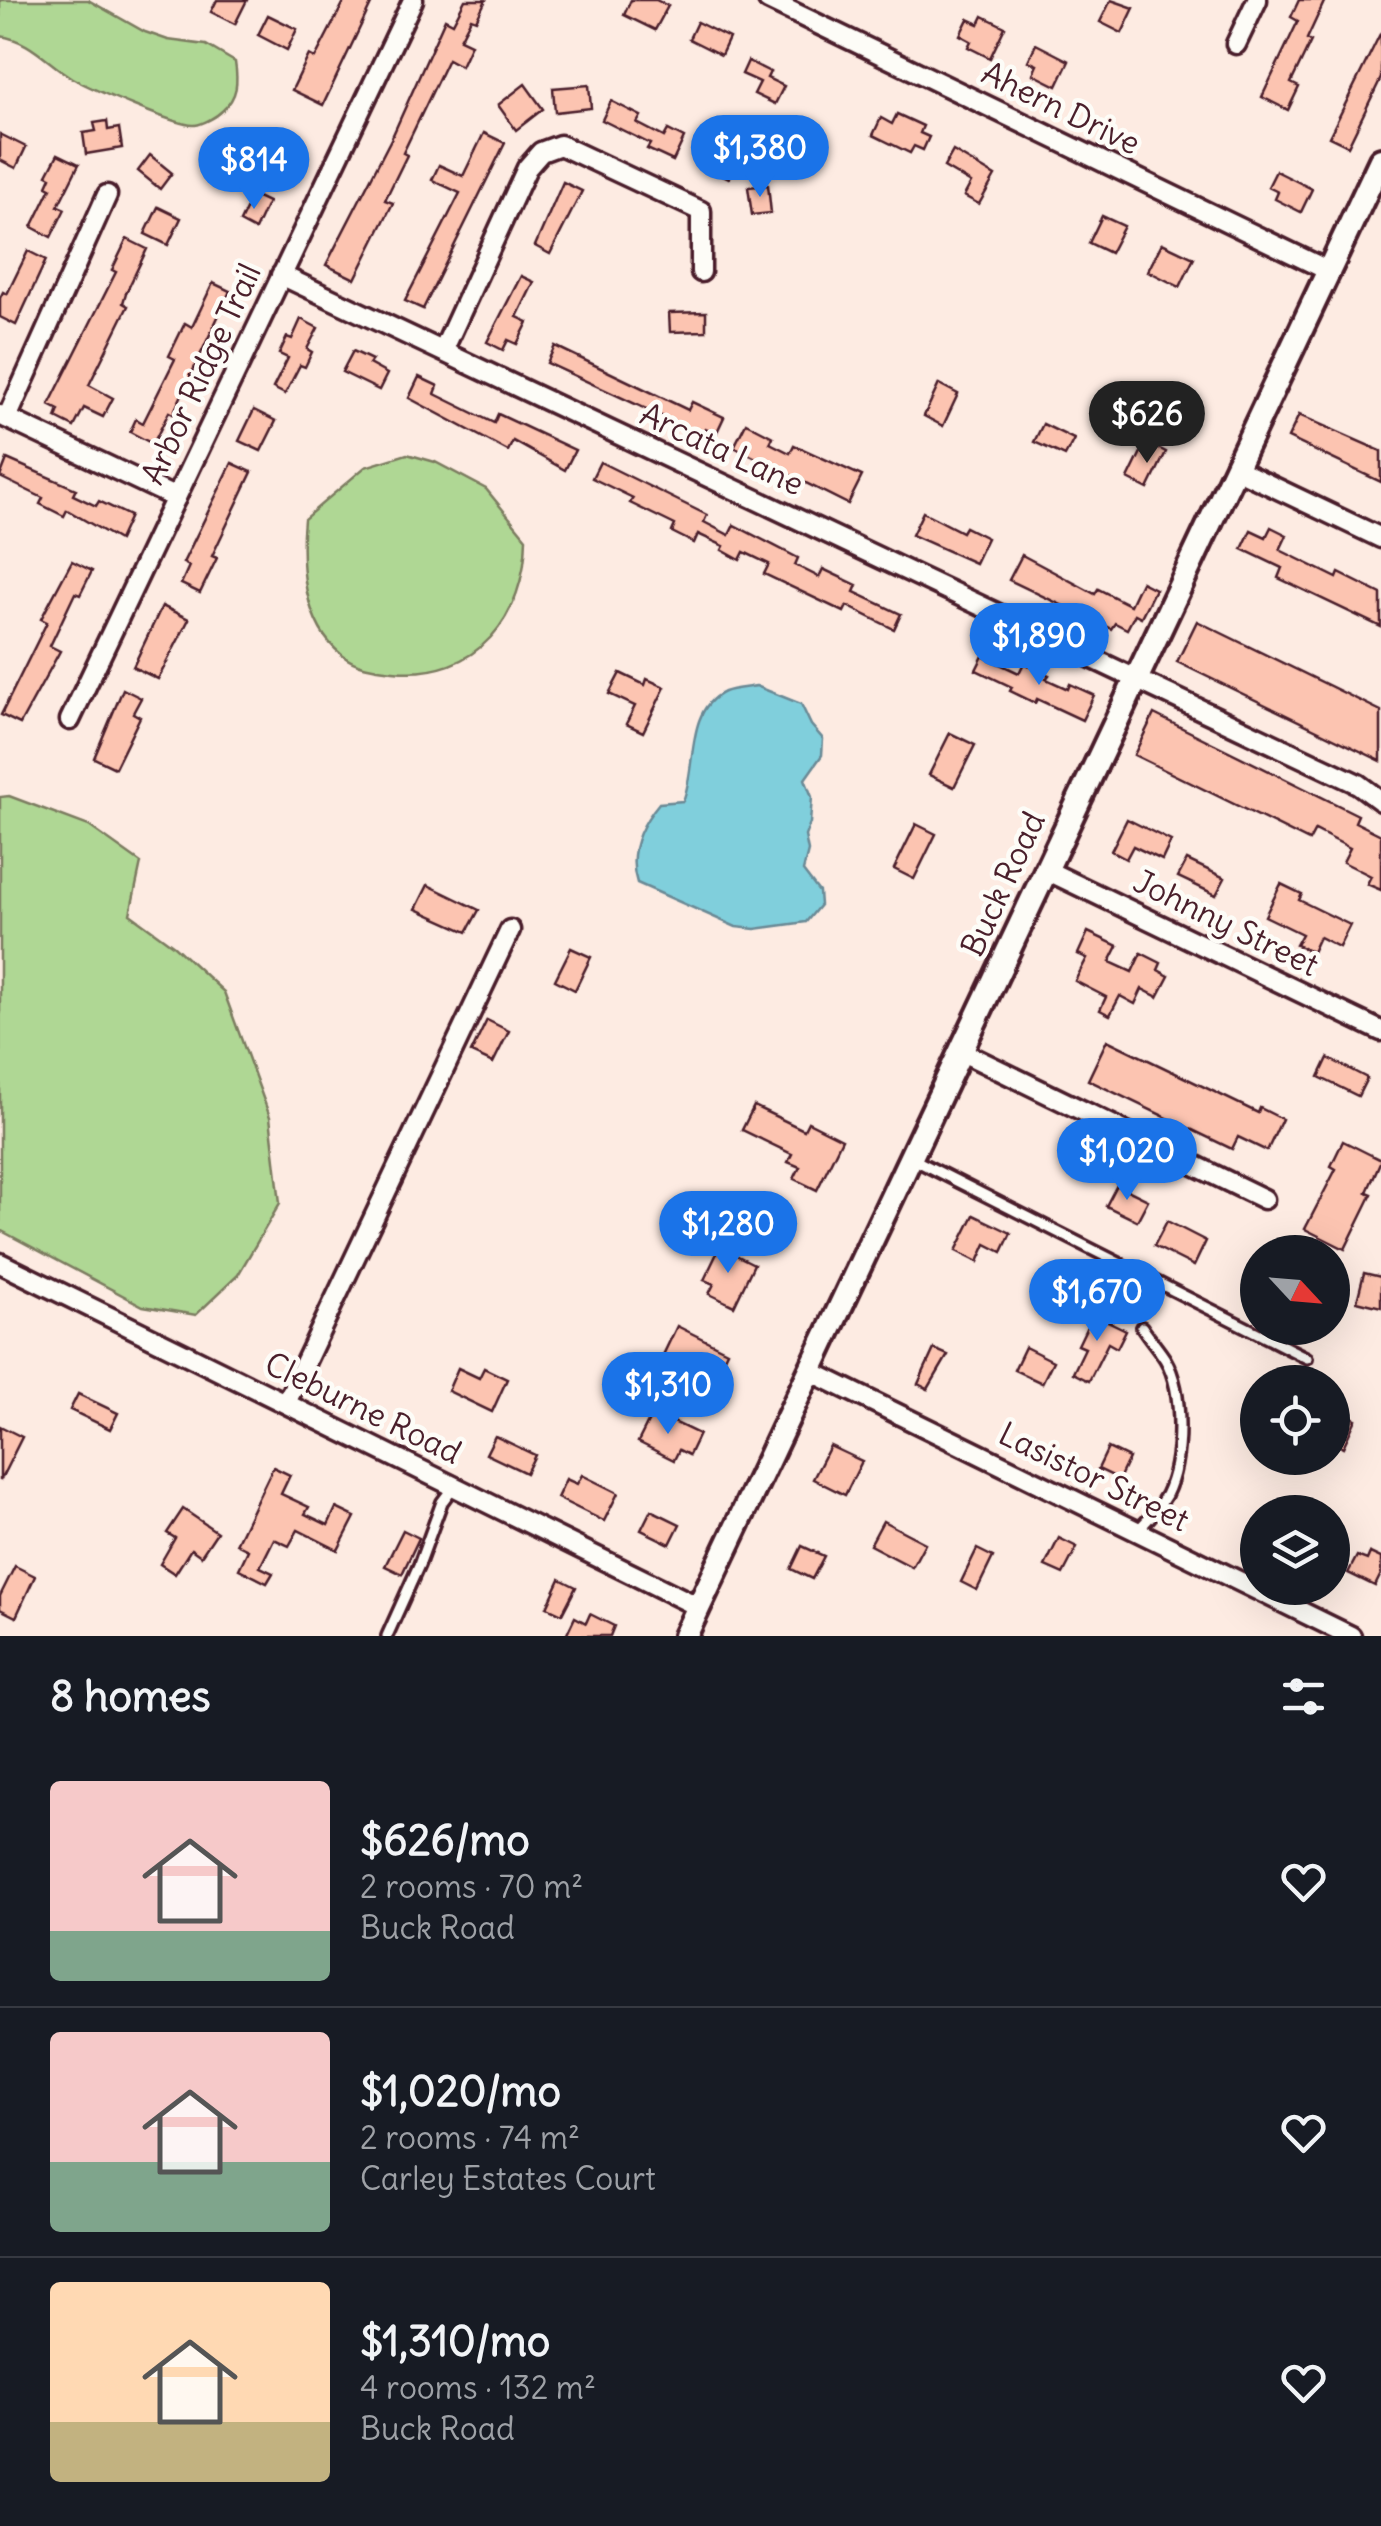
<!DOCTYPE html>
<meta charset="utf-8">
<style>
:root{--surface:#171b24;--page:#20242c;--text:#f1f3f6;--muted:#9ea1a6;--line:#363941;--accent:#1a73e8}
body{margin:0;font-family:Delius,sans-serif;background:var(--page);color:var(--text);height:100vh;display:flex;flex-direction:column;font-size:38px;white-space:nowrap}
*{box-sizing:border-box;margin:0}
p{font-size:32px;color:var(--muted)}
.icon{flex:none;width:55px;height:55px;fill:none;stroke:currentColor;stroke-width:2;stroke-linecap:round;stroke-linejoin:round}
.map{position:relative;height:1636px;overflow:hidden}
.side{display:flex;flex-direction:column;background:var(--surface);flex:1}
.side>*{flex:none}
.needle{width:65px;rotate:116deg}
.buttons{position:absolute;left:1240px;top:1235px;display:grid;gap:20px}
.buttons a{display:grid;place-items:center;width:110px;height:110px;border-radius:50%;background:var(--surface);box-shadow:0 10px 40px #0002;font-size:50px}
.price{position:absolute;translate:-50% -85px;padding:0 22px;border-radius:35px;background:var(--accent);color:#fff;font-size:32px;line-height:65px;filter:drop-shadow(0 2px 5px #0008)}
.price::after{content:'';position:absolute;left:50%;top:60px;width:30px;height:22px;margin-left:-15px;background:inherit;clip-path:polygon(0 0,100% 0,50% 100%)}
.price.active{background:#222;color:#fff}
ul{padding:0;list-style:none}
li{display:flex;align-items:center;gap:30px;height:250px;padding:0 50px}
li+li{border-top:2px solid var(--line)}
li span{display:grid;place-items:center;flex:none;width:280px;height:200px;border-radius:10px;color:#555}
li>.icon{margin-inline-start:auto}
span .icon{width:120px;height:120px;fill:#fffc;stroke-width:1}
li b{font-size:42px}
h2{display:flex;justify-content:space-between;align-items:center;height:120px;padding:0 50px;font-size:42px}
.map>svg:first-child{display:block}
.green{fill:#afd794;stroke:#7c7b60;stroke-width:2.5}
.water{fill:#80cfdc;stroke:#6a8995;stroke-width:2.5}
.building{fill:#fcc4b1;stroke:#4a1f2b;stroke-width:2.5}
.lines{fill:none;stroke-linecap:round;stroke-linejoin:round}
.service-casing{stroke:#4a1f2b;stroke-width:16}
.minor-casing{stroke:#4a1f2b;stroke-width:25}
.tertiary-casing{stroke:#4a1f2b;stroke-width:30}
.service{stroke:#fdfcf7;stroke-width:9}
.minor{stroke:#fdfcf7;stroke-width:18}
.tertiary{stroke:#fdfcf7;stroke-width:22}
.labels{text-anchor:middle;stroke-width:9;stroke-linejoin:round;paint-order:stroke}
.street-label{font-size:32px;fill:#4a1f2b;stroke:#fdfcf7}
</style>
<div class="map">
<svg width="1381" height="1636" viewBox="0 0 1381 1636">
<rect width="100%" height="100%" fill="#fdebe2"/>
<filter id="ink" filterUnits="userSpaceOnUse"><feTurbulence type="fractalNoise" baseFrequency=".01" numOctaves="2"/><feDisplacementMap in="SourceGraphic" scale="20" xChannelSelector="R" yChannelSelector="G"/><feConvolveMatrix kernelMatrix="1 2 1 2 8 2 1 2 1" color-interpolation-filters="sRGB"/></filter>
<g filter="url(#ink)">
<g class="green">
<path d="M0,0H88L145,32L168,40L206,45L235,62C238,82 238,97 222,111C216,117 203,124 195,125C179,127 90,88 72,78C47,63 30,40 0,36Z"/>
<path d="M407,454L435,462L486,489L526,538C525,617 477,680 393,671C376,669 356,667 342,655C303,624 300,563 304,519L365,467Z"/>
<path d="M9,796L89,826L141,863L130,914L174,946L224,992L270,1117L280,1203L238,1275L196,1315L143,1306L0,1230V797Z"/>
</g>
<path class="water" d="M756,686L801,704L811,725L823,739L822,755L805,779L812,797L810,823L805,836L808,851L803,871L819,892L820,905L806,922L755,929L736,927L637,883C627,853 640,826 659,803L683,801C697,767 685,710 724,692C733,688 747,688 756,686Z"/>
<g class="building">
<path d="M217,0H247L235,24L211,12Z"/>
<path d="M345,0H373L323,105L292,90L309,55L315,58Z"/>
<path d="M465,0H486L476,20L471,18L460,39L471,44L461,66L448,59L403,153L407,155L385,200L393,203L355,279L326,265L392,137L445,19L453,23Z"/>
<path d="M631,0H656L668,6L655,30L624,15Z"/>
<path d="M1111,0L1134,8L1122,33L1100,22Z"/>
<path d="M1299,0H1325L1307,39L1311,41L1291,83L1299,87L1288,110L1262,97L1298,21L1291,17Z"/>
<path d="M268,15L297,29L287,50L258,35Z"/>
<path d="M983,16L1005,27L990,58L968,47L971,41L960,35L968,19L979,24Z"/>
<path d="M697,22L729,38L721,55L689,39Z"/>
<path d="M1381,32V78L1348,146L1329,137Z"/>
<path d="M1036,44L1069,61L1057,86L1033,74L1037,65L1028,61Z"/>
<path d="M748,61L770,72L767,78L784,86L775,104L754,94L760,82L742,74Z"/>
<path d="M525,84L543,109L516,130L498,105Z"/>
<path d="M589,85L591,108L555,112L553,88Z"/>
<path d="M611,101L641,116L637,123L664,137L668,130L684,138L673,161L647,149L650,144L602,120Z"/>
<path d="M897,114L923,126L920,133L929,137L923,150L914,146L910,153L873,135L881,118L892,124Z"/>
<path d="M107,121L108,130L119,128L122,148L86,154L83,133L96,131L94,123Z"/>
<path d="M484,133L505,143L423,309L405,301L460,193L432,180L439,165L463,176Z"/>
<path d="M0,134L26,147L16,168L0,160Z"/>
<path d="M711,149L737,162L729,178L703,165Z"/>
<path d="M953,151L995,176L979,204L964,196L971,183L944,167Z"/>
<path d="M58,154L79,164L58,206L65,209L51,237L32,227L51,188L47,186L51,177L47,175Z"/>
<path d="M150,155L172,173L160,189L138,171Z"/>
<path d="M1276,171L1312,189L1301,212L1275,199L1278,192L1268,187Z"/>
<path d="M563,182L582,191L550,254L535,246Z"/>
<path d="M768,185L771,213L752,215L748,187Z"/>
<path d="M253,195L268,202L255,230L240,222Z"/>
<path d="M158,207L181,218L168,245L145,234Z"/>
<path d="M1102,216L1124,226L1110,253L1089,243Z"/>
<path d="M127,239L147,249L126,293L123,303L128,306L89,385L113,398L103,417L84,408L74,427L56,418L59,410L49,405L116,272L112,270Z"/>
<path d="M1162,243L1194,258L1180,287L1148,271Z"/>
<path d="M28,251L46,260L16,325L0,317V298L3,292L7,294Z"/>
<path d="M521,276L534,282L517,317L528,322L517,344L508,340L503,350L487,342Z"/>
<path d="M213,283L230,291L173,414L169,412L153,444L130,432L136,419L143,423L175,359L169,356L185,323L192,327Z"/>
<path d="M706,312V331L670,332L669,313Z"/>
<path d="M301,319L318,328L307,349L312,352L305,367L300,365L285,394L273,388L288,358L279,354L287,337L292,339Z"/>
<path d="M555,346L688,410L692,402L724,417L716,434L705,429L702,435L547,363Z"/>
<path d="M353,351L372,360L369,364L387,374L379,390L342,372Z"/>
<path d="M419,377L438,386L435,394L494,423L498,414L575,450L565,470L513,441L508,451L409,398Z"/>
<path d="M939,384L958,394L943,426L924,416Z"/>
<path d="M254,410L276,421L261,451L239,441Z"/>
<path d="M1299,415L1381,451V482L1288,438Z"/>
<path d="M746,423L773,437L770,443L790,453L794,445L862,476L848,504L734,447Z"/>
<path d="M1043,424L1074,439L1065,456L1034,442Z"/>
<path d="M1146,442L1166,452L1148,489L1128,479Z"/>
<path d="M7,459L76,489L73,495L96,506L99,501L130,516L119,540L67,510L64,516L40,504L43,498L0,477Z"/>
<path d="M600,462L707,515L704,522L729,535L734,525L798,558L795,565L819,577L823,569L857,585L854,592L901,614L894,629L847,606L844,612L764,574L769,564L744,552L740,560L722,550L724,546L698,534L694,543L672,532L675,525L630,503L633,498L592,478Z"/>
<path d="M232,463L252,472L212,556L217,558L200,593L181,584L189,566L183,563Z"/>
<path d="M923,512L962,532L965,527L987,538L975,563L912,535Z"/>
<path d="M1271,527L1287,535L1280,550L1337,578L1339,573L1381,594V627L1278,578L1282,568L1242,549L1251,530L1266,537Z"/>
<path d="M1022,555L1095,594L1098,589L1130,605L1141,582L1155,589L1141,617L1135,614L1127,629L1115,623L1111,629L1009,580Z"/>
<path d="M72,561L92,571L80,595L75,593L50,646L60,651L20,724L1,715L47,622L41,619Z"/>
<path d="M162,606L189,619L158,679L133,667Z"/>
<path d="M1197,621L1381,711V761L1177,662Z"/>
<path d="M983,656L1019,673L1024,663L1049,675L1046,679L1068,689L1070,684L1094,695L1082,720L1037,699L1035,703L1010,691L1012,687L976,670Z"/>
<path d="M620,673L645,685L647,679L665,687L643,732L626,724L635,706L609,694Z"/>
<path d="M123,689L141,698L133,713L140,717L115,768L94,758Z"/>
<path d="M1154,714L1358,815L1355,822L1381,835V890L1367,884L1371,876L1343,862L1350,848L1315,830L1309,841L1134,755Z"/>
<path d="M950,733L975,745L954,787L929,775Z"/>
<path d="M1127,819L1171,841L1162,860L1133,846L1126,859L1111,851Z"/>
<path d="M916,824L936,834L914,879L894,869Z"/>
<path d="M1187,860L1225,878L1216,895L1178,877Z"/>
<path d="M1281,884L1302,894L1299,900L1350,925L1339,947L1319,937L1312,952L1296,945L1302,934L1265,916Z"/>
<path d="M428,885L479,910L467,932L416,909Z"/>
<path d="M1088,932L1118,946L1110,962L1132,972L1141,953L1161,963L1158,970L1169,976L1158,997L1142,989L1135,1004L1120,996L1110,1015L1100,1010L1106,997L1075,981L1087,958L1078,954Z"/>
<path d="M571,948L591,957L575,990L555,980Z"/>
<path d="M487,1020L509,1031L493,1063L471,1053Z"/>
<path d="M1107,1040L1258,1113L1260,1108L1282,1119L1267,1151L1238,1137L1232,1149L1088,1080Z"/>
<path d="M1328,1058L1367,1078L1358,1096L1319,1077Z"/>
<path d="M754,1106L804,1130L808,1122L842,1139L817,1190L794,1179L800,1167L788,1162L792,1154L742,1130Z"/>
<path d="M1343,1141L1381,1160L1367,1192L1372,1194L1345,1249L1305,1229L1336,1169L1331,1166Z"/>
<path d="M1117,1185L1148,1200L1137,1221L1106,1206Z"/>
<path d="M974,1215L1011,1233L1002,1252L986,1244L978,1262L956,1251Z"/>
<path d="M1167,1221L1206,1241L1194,1266L1154,1246Z"/>
<path d="M720,1247L754,1264L734,1306L709,1294L714,1284L704,1280Z"/>
<path d="M1364,1273L1381,1277V1307L1357,1301Z"/>
<path d="M1093,1314L1126,1330L1117,1348L1108,1343L1089,1381L1073,1373L1085,1348L1078,1345Z"/>
<path d="M677,1326L727,1351L712,1382L703,1377L693,1396L653,1376Z"/>
<path d="M1025,1347L1053,1361L1042,1383L1014,1370Z"/>
<path d="M934,1349L948,1355L928,1389L918,1384Z"/>
<path d="M458,1368L479,1378L484,1368L507,1379L492,1412L448,1391Z"/>
<path d="M78,1394L118,1413L110,1429L70,1410Z"/>
<path d="M1332,1407L1356,1419L1343,1447L1332,1441Z"/>
<path d="M653,1412L699,1434L689,1455L679,1450L674,1460L638,1442Z"/>
<path d="M0,1426L22,1437L0,1481Z"/>
<path d="M495,1436L535,1455L526,1473L486,1454Z"/>
<path d="M830,1446L862,1461L845,1495L813,1479Z"/>
<path d="M1108,1448L1129,1458L1119,1479L1098,1469Z"/>
<path d="M273,1467L290,1475L281,1494L309,1507L305,1514L328,1525L336,1508L355,1517L338,1550L298,1530L289,1546L274,1539L260,1567L273,1573L267,1583L239,1569L248,1550L236,1544Z"/>
<path d="M582,1475L618,1493L604,1521L557,1498L566,1479L577,1484Z"/>
<path d="M183,1509L217,1532L201,1556L191,1549L175,1574L160,1564L175,1538L167,1533Z"/>
<path d="M651,1510L680,1524L670,1544L641,1530Z"/>
<path d="M883,1521L925,1543L912,1567L870,1545Z"/>
<path d="M403,1530L419,1538L402,1574L385,1566Z"/>
<path d="M1059,1538L1077,1547L1063,1574L1045,1566Z"/>
<path d="M802,1546L824,1556L812,1579L791,1569Z"/>
<path d="M977,1549L993,1557L977,1590L961,1582Z"/>
<path d="M1370,1553L1381,1558V1574L1375,1586L1348,1573L1357,1556L1367,1560Z"/>
<path d="M15,1566L35,1576L16,1617L0,1609V1596Z"/>
<path d="M560,1579L576,1587L562,1614L547,1607Z"/>
<path d="M590,1614L614,1626L610,1636H566L575,1617L586,1623Z"/>
</g>
<g class="lines">
<g class="service-casing">
<g id="service">
<path d="M913,1159L1307,1358"/>
<path d="M1137,1531C1148,1520 1158,1509 1166,1495C1183,1461 1184,1391 1165,1359C1158,1348 1149,1338 1142,1327"/>
<path d="M387,1636L419,1565L442,1502L454,1486"/>
</g>
</g>
<g class="minor-casing">
<g id="minor">
<path d="M768,0L1329,271"/>
<path d="M1236,44L1257,0"/>
<path d="M281,275L1358,784L1381,801"/>
<path d="M443,351L527,168L541,152L560,145L701,211V272"/>
<path d="M0,415L176,498"/>
<path d="M7,418L107,195"/>
<path d="M1236,469L1381,538"/>
<path d="M70,720L413,0"/>
<path d="M1046,870L1381,1031"/>
<path d="M960,1051L1264,1199"/>
<path d="M0,1263L699,1607"/>
<path d="M810,1371L1351,1636"/>
<path d="M286,1403L510,930"/>
</g>
</g>
<g class="tertiary-casing">
<path id="tertiary" d="M685,1636L1381,160"/>
</g>
<use href="#service" class="service"/>
<use href="#minor" class="minor"/>
<use href="#tertiary" class="tertiary"/>
</g>
</g>
<g class="labels">
<g class="street-label">
<text transform="translate(1061 108) rotate(26)" y="11">Ahern Drive</text>
<text transform="translate(201 374) rotate(-65)" y="11">Arbor Ridge Trail</text>
<text transform="translate(722 449) rotate(25)" y="11">Arcata Lane</text>
<text transform="translate(1003 884) rotate(-65)" y="11">Buck Road</text>
<text transform="translate(1226 923) rotate(26)" y="11">Johnny Street</text>
<text transform="translate(363 1408) rotate(26)" y="11">Cleburne Road</text>
<text transform="translate(1094 1477) rotate(26)" y="11">Lasistor Street</text>
</g>
</g>
</svg>
<div class="buttons">
<a><svg class="needle" viewBox="-14 -14 28 28"><path d="M0-13l5 13h-10z" fill="#e53935"/><path d="M0 13l5-13h-10z" fill="#9ea1a6"/></svg></a>
<a><svg class="icon" aria-label="locate" viewBox="0 0 24 24"><circle cx="12" cy="12" r="6"/><path d="M12 2v4M12 18v4M2 12h4M18 12h4"/></svg></a>
<a><svg class="icon" aria-label="layers" viewBox="0 0 24 24"><path d="M12 4l9 5-9 5-9-5zM3 14l9 5 9-5"/></svg></a>
</div>
<b class="price" style="left:760px;top:200px">$1,380</b>
<b class="price" style="left:254px;top:212px">$814</b>
<b class="price active" style="left:1147px;top:466px">$626</b>
<b class="price" style="left:1039px;top:688px">$1,890</b>
<b class="price" style="left:1127px;top:1203px">$1,020</b>
<b class="price" style="left:728px;top:1276px">$1,280</b>
<b class="price" style="left:1097px;top:1344px">$1,670</b>
<b class="price" style="left:668px;top:1437px">$1,310</b>
</div>
<section class="side">
<h2>8 homes<svg class="icon" aria-label="filters" viewBox="0 0 24 24"><path d="M4 7h16M4 17h16"/><circle cx="9" cy="7" r="2"/><circle cx="15" cy="17" r="2"/></svg></h2>
<ul>
<li><span style="background:linear-gradient(#f6c9c9 75%,#7fa58c 0)"><svg class="icon" aria-label="home" viewBox="0 0 24 24"><path d="M3 11l9-7 9 7M6 9v11h12V9"/></svg></span><div><b>$626/mo</b><p>2 rooms · 70 m²</p><p>Buck Road</p></div><svg class="icon" aria-label="heart" viewBox="0 0 24 24"><path d="M12 20l-8-8c-3-5 5-10 8-4 3-6 11-1 8 4z"/></svg></li>
<li><span style="background:linear-gradient(#f6c9c9 65%,#7fa58c 0)"><svg class="icon" aria-label="home" viewBox="0 0 24 24"><path d="M3 11l9-7 9 7M6 9v11h12V9"/></svg></span><div><b>$1,020/mo</b><p>2 rooms · 74 m²</p><p>Carley Estates Court</p></div><svg class="icon" aria-label="heart" viewBox="0 0 24 24"><path d="M12 20l-8-8c-3-5 5-10 8-4 3-6 11-1 8 4z"/></svg></li>
<li><span style="background:linear-gradient(#ffd9b3 70%,#c2b280 0)"><svg class="icon" aria-label="home" viewBox="0 0 24 24"><path d="M3 11l9-7 9 7M6 9v11h12V9"/></svg></span><div><b>$1,310/mo</b><p>4 rooms · 132 m²</p><p>Buck Road</p></div><svg class="icon" aria-label="heart" viewBox="0 0 24 24"><path d="M12 20l-8-8c-3-5 5-10 8-4 3-6 11-1 8 4z"/></svg></li>
</ul>
</section>
